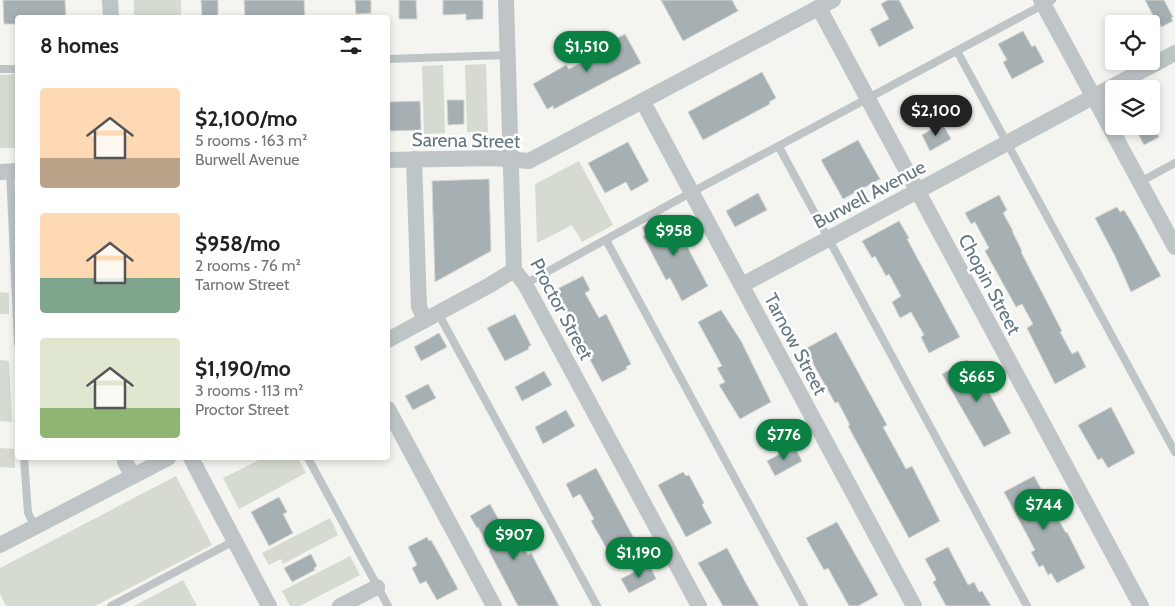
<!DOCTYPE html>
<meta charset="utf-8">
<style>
:root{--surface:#fff;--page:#f6f6f6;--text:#222;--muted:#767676;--accent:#0b8043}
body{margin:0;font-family:Cabin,sans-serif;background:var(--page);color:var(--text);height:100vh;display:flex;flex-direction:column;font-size:19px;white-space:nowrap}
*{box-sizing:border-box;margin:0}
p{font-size:16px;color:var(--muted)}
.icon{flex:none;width:28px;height:28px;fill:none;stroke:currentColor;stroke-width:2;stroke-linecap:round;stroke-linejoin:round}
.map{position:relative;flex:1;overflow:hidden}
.side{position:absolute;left:15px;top:15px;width:375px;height:445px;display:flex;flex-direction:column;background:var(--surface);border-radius:5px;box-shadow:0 2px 8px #0003}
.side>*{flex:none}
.tools{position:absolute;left:1105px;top:15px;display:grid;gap:10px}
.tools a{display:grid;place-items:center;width:55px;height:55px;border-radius:5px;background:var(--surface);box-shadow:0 2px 8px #0003;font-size:25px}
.price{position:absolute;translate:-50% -42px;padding:0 11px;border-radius:18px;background:var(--accent);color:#fff;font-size:16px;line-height:32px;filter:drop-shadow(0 1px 2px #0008)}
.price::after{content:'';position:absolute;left:50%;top:30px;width:15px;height:11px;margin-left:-8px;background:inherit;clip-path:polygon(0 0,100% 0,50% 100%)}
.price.on{background:#222;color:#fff}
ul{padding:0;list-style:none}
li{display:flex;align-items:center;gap:15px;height:125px;padding:0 25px}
li span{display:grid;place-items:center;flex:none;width:140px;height:100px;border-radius:5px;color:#555}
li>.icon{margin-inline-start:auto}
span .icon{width:60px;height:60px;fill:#fffc;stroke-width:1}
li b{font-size:21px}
h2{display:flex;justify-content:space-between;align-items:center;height:60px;padding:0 25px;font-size:21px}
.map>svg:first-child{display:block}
.green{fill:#d6dbd1}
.building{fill:#a6b0b3;stroke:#d5d5d3}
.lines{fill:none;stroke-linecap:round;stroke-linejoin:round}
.service{stroke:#bfc4c6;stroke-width:8}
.minor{stroke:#bfc4c6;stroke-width:16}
.labels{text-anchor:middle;stroke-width:5;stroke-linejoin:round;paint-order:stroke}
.street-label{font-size:19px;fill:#637781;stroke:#fff}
</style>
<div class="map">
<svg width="1175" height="606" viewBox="0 0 1175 606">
<rect width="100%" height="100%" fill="#f4f4f0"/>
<g class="green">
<rect x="134" y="0" width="47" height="17"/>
<path d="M486,64L488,132H467L465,65Z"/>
<path d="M443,65L445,133L424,134L422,66Z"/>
<path d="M17,74V148H0V75Z"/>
<path d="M579,161L613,225L582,242L572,225L537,243L535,184Z"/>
<path d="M0,292L9,293V314H0Z"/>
<path d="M0,360L9,361L12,422L0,421Z"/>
<path d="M0,448L14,449L15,468L0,467Z"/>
<path d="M263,458H298L306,473L239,509L223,478Z"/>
<path d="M176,476L212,545L95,606H6L0,594V568Z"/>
<path d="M330,518L338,535L283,564L281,559L269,565L262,553Z"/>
<path d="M350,556L360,575L300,606H290L282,591Z"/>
<path d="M183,580L197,606H134Z"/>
</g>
<g class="building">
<path d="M3,0H65L66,18H18V24H4Z"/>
<path d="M201,0H218V18H202Z"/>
<path d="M244,0H304L305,17L245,18Z"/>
<path d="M355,0H371V13L356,14Z"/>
<path d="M399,0H416L417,19H399Z"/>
<path d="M443,0H483V19L466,20V14L443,15Z"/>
<path d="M661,0H732L738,11L683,41Z"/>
<path d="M888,0H899L914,28L879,47L870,29L889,19L881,4Z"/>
<path d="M1145,0H1164L1173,17L1171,18L1173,21L1161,27L1160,24L1158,25Z"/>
<path d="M1023,31L1032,47L1035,45L1044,62L1012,79L1003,62L1007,60L998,44Z"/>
<path d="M625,34L641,63L554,109L553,106L547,109L533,84L566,65L569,69L592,57L590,53Z"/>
<path d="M762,72L776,98L769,102L770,104L703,140L688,112Z"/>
<path d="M447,100H464V124L448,125Z"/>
<path d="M420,101L421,130L390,131L389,127H388V102Z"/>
<path d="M942,123L951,139L930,151L922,135Z"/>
<path d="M1134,126H1153L1159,137L1144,145Z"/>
<path d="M858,140L880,179L843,199L821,160Z"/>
<path d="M628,142L649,181L631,191L626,182L605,193L588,163Z"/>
<path d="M489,179L491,251L435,282L432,181Z"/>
<path d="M758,193L767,210L735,227L726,211Z"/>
<path d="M999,195L1007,210L1003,213L1013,231H1012L1022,251L1021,252L1062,331L1060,332L1072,354L1078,351L1086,367L1055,384L1027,328L1033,324L1022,304L1016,307L985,251L989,248L975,222L971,224L965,213Z"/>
<path d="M1117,207L1120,212L1124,210L1132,223L1161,276L1131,292L1115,256L1095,218Z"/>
<path d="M665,215L668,220L672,218L708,286L682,301L670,278L666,280L643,236L646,235L642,227Z"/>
<path d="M899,221L909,238L907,239L960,337L929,353L921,337L924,335L911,312L900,318L892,302L901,296L889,274L886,276L875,256L872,258L862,241Z"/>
<path d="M583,276L590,290L585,293L599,318L606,314L631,364L626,367L627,369L602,382L553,291Z"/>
<path d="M721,310L741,341L771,402L740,419L719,385L725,382L717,368L722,366L698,322Z"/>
<path d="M515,314L531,345L528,347L529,349L505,361L487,328Z"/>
<path d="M836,332L887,425L883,427L906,469L912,466L940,521L909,538L848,426L850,425L838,402L835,403L805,349Z"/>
<path d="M439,333L447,347L421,361L414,347Z"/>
<path d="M967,360L970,365L973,363L1011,433L984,447L942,374Z"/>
<path d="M544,371L552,385L522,401L515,387Z"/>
<path d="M428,384L436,398L413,410L405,396Z"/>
<path d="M1111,407L1135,453L1108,468L1102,458L1098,460L1078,425Z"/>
<path d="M566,410L575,426L543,444L535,427Z"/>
<path d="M794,446L802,461L775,476L767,461Z"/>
<path d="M596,468L636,542L611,556L591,521L594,519L580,494L573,498L566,484Z"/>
<path d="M683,472L686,476L689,475L704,503L702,505L712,523L686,537L658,485Z"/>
<path d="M1034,476L1066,533L1067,532L1085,568L1057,583L1051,573L1048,575L1043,565L1039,567L1031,552L1035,550L1004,492Z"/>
<path d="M279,497L287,512L283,514L293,533L269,546L251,512Z"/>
<path d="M490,504L500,522L505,519L506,522L509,521L528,555L531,553L559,606H518L489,551L490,550L478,527L477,528L470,516Z"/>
<path d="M837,522L878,595L858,606H849L828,568L824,570L806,538Z"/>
<path d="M427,537L429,541L431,540L439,554L458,589L437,600L426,581L420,584L412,568L417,565L408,547Z"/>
<path d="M948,547L968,585L974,582L979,592L982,591L991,606H946L933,582L936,580V579L925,559Z"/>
<path d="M727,548L748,587L759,606H723L698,563Z"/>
<path d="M311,554L317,566L314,568L315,570L292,582L284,568Z"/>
<path d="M649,564L656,579L629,593L621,579Z"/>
</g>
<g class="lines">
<g class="service">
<path d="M957,51L1175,452"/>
<path d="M388,59L508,55"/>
<path d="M0,69H18"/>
<path d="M779,147L1027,606"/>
<path d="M10,171L18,343"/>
<path d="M1140,182L1175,163"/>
<path d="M606,240L804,606"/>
<path d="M525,284L692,192L1052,0"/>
<path d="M438,313L597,606"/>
<path d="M24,458L28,513L35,527"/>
<path d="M308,458L388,606"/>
<path d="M111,606L234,541"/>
</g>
<g class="minor">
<path d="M110,0L111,18"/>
<path d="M506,0L514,270L525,284L699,606"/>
<path d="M1041,0L1175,247"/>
<path d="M819,8L1141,606"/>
<path d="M643,102L914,606"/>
<path d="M414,159L419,307L425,320"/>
<path d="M388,160L493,158L529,161L833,0"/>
<path d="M0,172L18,171"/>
<path d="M742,285L1175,53"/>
<path d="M388,340L490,285L514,270"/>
<path d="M388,409L494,606"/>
<path d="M125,458V462L133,476"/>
<path d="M191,458L269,606"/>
<path d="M0,545L168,458"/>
<path d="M340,606L377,587"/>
</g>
</g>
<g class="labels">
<g class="street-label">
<text transform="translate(466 140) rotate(1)" y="7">Sarena Street</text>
<text transform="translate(869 194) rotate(-28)" y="7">Burwell Avenue</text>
<text transform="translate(990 284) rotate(62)" y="7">Chopin Street</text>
<text transform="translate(562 309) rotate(62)" y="7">Proctor Street</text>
<text transform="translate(796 344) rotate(62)" y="7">Tarnow Street</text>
</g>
</g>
</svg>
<div class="tools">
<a><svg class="icon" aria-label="locate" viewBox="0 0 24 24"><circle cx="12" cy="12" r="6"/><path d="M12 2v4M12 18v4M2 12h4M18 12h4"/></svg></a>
<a><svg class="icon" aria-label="layers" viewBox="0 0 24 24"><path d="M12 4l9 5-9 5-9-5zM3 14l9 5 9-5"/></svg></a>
</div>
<b class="price" style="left:587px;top:73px">$1,510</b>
<b class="price on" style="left:936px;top:137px">$2,100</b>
<b class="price" style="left:674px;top:257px">$958</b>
<b class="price" style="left:977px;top:403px">$665</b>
<b class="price" style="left:784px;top:461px">$776</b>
<b class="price" style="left:1044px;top:531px">$744</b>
<b class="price" style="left:514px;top:561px">$907</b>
<b class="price" style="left:639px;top:579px">$1,190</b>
<section class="side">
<h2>8 homes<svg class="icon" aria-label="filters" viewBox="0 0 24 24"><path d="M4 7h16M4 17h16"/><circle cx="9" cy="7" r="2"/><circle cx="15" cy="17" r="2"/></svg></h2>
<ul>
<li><span style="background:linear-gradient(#ffd9b3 70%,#b9a48a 0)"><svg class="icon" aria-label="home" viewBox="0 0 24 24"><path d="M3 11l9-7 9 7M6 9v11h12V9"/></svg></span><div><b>$2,100/mo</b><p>5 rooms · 163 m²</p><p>Burwell Avenue</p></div></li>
<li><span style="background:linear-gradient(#ffd9b3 65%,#7fa58c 0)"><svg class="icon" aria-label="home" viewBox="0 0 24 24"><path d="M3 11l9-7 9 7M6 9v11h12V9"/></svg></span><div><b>$958/mo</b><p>2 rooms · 76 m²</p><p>Tarnow Street</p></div></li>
<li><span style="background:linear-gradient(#dfe7d0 70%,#8fb573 0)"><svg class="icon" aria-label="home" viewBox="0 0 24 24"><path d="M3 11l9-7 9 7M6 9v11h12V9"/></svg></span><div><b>$1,190/mo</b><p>3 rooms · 113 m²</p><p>Proctor Street</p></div></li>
</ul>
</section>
</div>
